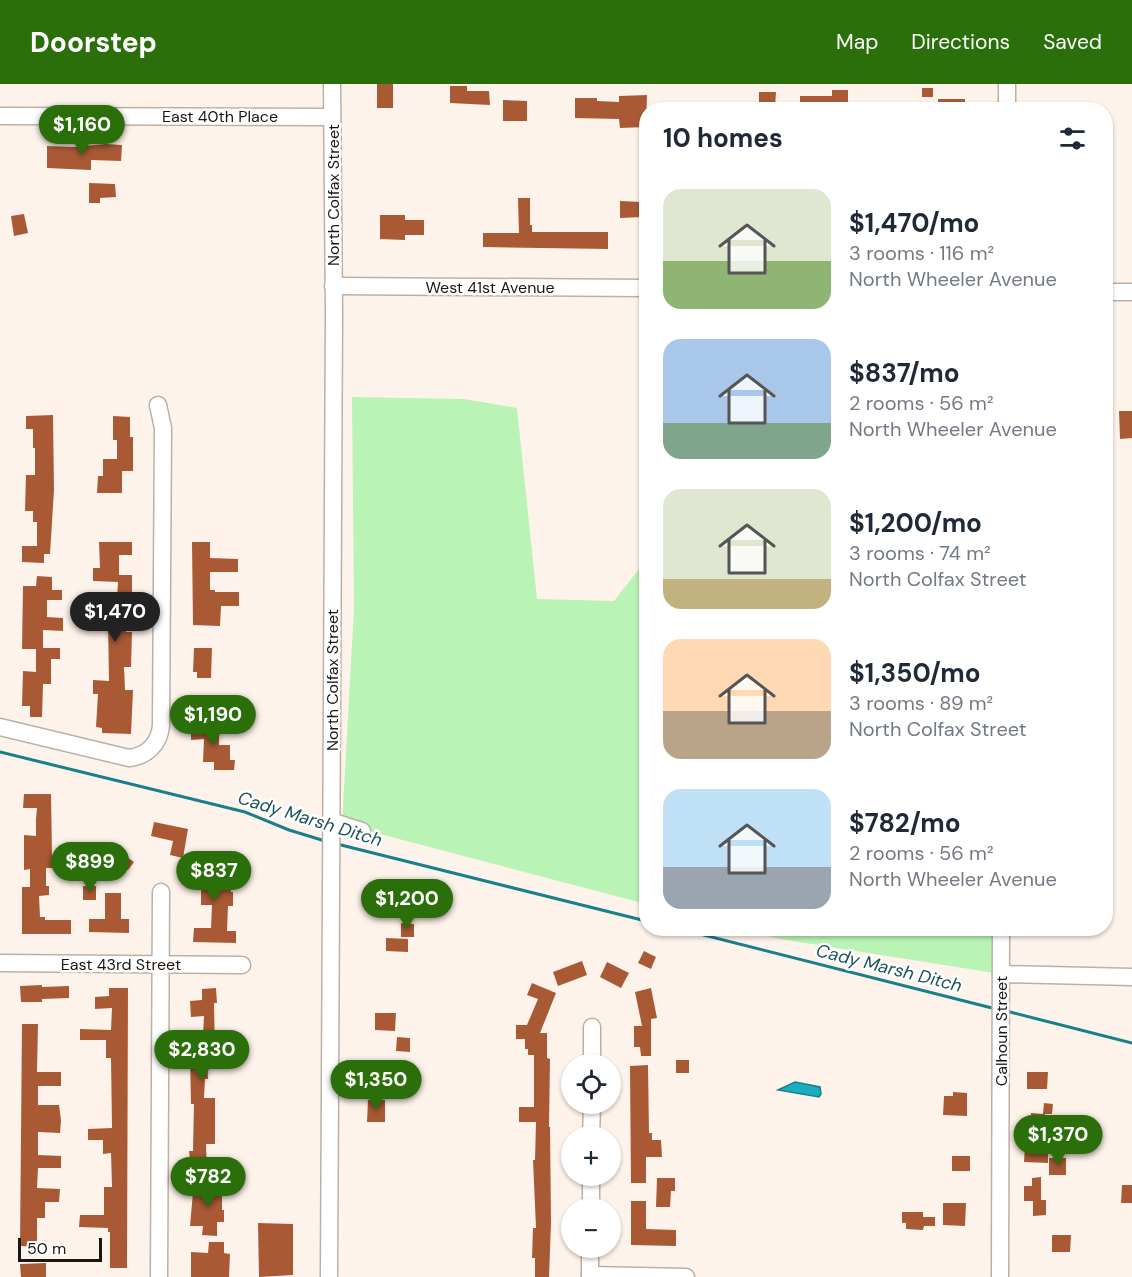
<!DOCTYPE html>
<meta charset="utf-8">
<style>
:root{--surface:#fff;--page:#f2f2f3;--text:#1f2937;--muted:#747a83;--accent:#2b6f0b}
body{margin:0;font-family:"DM Sans",sans-serif;background:var(--page);color:var(--text);height:100vh;display:flex;flex-direction:column;font-size:22px;white-space:nowrap}
*{box-sizing:border-box;margin:0}
p{font-size:20px;color:var(--muted)}
.icon{flex:none;width:33px;height:33px;fill:none;stroke:currentColor;stroke-width:2;stroke-linecap:round;stroke-linejoin:round}
.map{position:relative;flex:1;overflow:hidden}
.side{position:absolute;left:639px;top:18px;width:474px;height:834px;display:flex;flex-direction:column;background:var(--surface);border-radius:24px;box-shadow:0 2px 4px #0004}
.side>*{flex:none}
.controls{position:absolute;left:561px;top:970px;display:grid;gap:12px}
.controls a{display:grid;place-items:center;width:60px;height:60px;border-radius:50%;background:var(--surface);box-shadow:0 2px 4px #0004;font-size:30px}
.scale{position:absolute;left:18px;bottom:15px;width:84px;box-sizing:border-box;padding-left:6px;border:3px solid #1a1612;border-top:0;font-size:16px;line-height:21px;white-space:nowrap;color:#1a1612;-webkit-text-stroke:4px #fff;paint-order:stroke}
.price{position:absolute;translate:-50% -51px;padding:0 14px;border-radius:21px;background:var(--accent);color:#fff;font-size:20px;line-height:39px;filter:drop-shadow(0 2px 3px #0008)}
.price::after{content:'';position:absolute;left:50%;top:36px;width:18px;height:14px;margin-left:-9px;background:inherit;clip-path:polygon(0 0,100% 0,50% 100%)}
.price.on{background:#222;color:#fff}
ul{padding:0;list-style:none}
li{display:flex;align-items:center;gap:18px;height:150px;padding:0 24px}
li span{display:grid;place-items:center;flex:none;width:168px;height:120px;border-radius:18px;color:#555}
li>.icon{margin-inline-start:auto}
span .icon{width:72px;height:72px;fill:#fffc;stroke-width:1}
li b{font-size:26px}
h2{display:flex;justify-content:space-between;align-items:center;height:72px;padding:0 24px;font-size:26px}
header{display:flex;align-items:center;gap:36px;box-sizing:border-box;height:84px;padding:0 30px;background:var(--accent);color:#fff}
header strong{font-size:28px}
nav{display:flex;gap:33px;margin-inline-start:auto;font-size:21px}
.map>svg:first-child{display:block}
.green{fill:#baf3b6}
.water{fill:#17aec0;stroke:#18808c;stroke-width:1.5}
.lines{fill:none;stroke-linecap:round;stroke-linejoin:round}
.stream{stroke:#18808c;stroke-width:3}
.building{fill:#a95a35}
.minor-casing{stroke:#bcb0a6;stroke-width:19}
.minor{stroke:#fff;stroke-width:16}
.labels{text-anchor:middle;stroke-width:5;stroke-linejoin:round;paint-order:stroke}
.street-label{font-size:16px;fill:#1a1612;stroke:#fff}
.water-label{font-size:18px;font-style:italic;fill:#1b525a;stroke:#fff}
</style>
<header>
<strong>Doorstep</strong>
<nav><a>Map</a><a>Directions</a><a>Saved</a></nav>
</header>
<div class="map">
<svg width="1132" height="1193" viewBox="0 0 1132 1193">
<rect width="100%" height="100%" fill="#fef3eb"/>
<g class="green">
<path d="M352,313L464,315L517,324L537,515L614,517L646,476V468V820L342,740L354,524Z"/>
<path d="M739,845H1001V890L780,855Z"/>
</g>
<path class="water" d="M795,998L820,1003L821,1010L819,1013L778,1006Z"/>
<g class="lines">
<g class="stream">
<path d="M0,668L245,728L289,746L325,757"/>
<path d="M337,760L646,837"/>
<path d="M676,844L992,924"/>
<path d="M1010,928L1132,959"/>
</g>
</g>
<g class="building">
<rect x="377" y="0" width="16" height="24"/>
<path d="M450,2H467V7H489L490,21L450,19Z"/>
<rect x="922" y="4" width="11" height="9"/>
<path d="M832,6H848V21H817V26H800V12H832Z"/>
<path d="M759,8H776L775,24L759,23Z"/>
<path d="M647,11L646,43L620,44L619,35L575,34V14H597V17L619,18V12Z"/>
<rect x="938" y="15" width="27" height="11"/>
<path d="M503,16L527,17V37H503Z"/>
<path d="M106,60L122,61L121,77L91,76V86L47,84V62L74,63Z"/>
<path d="M89,99L115,100L116,113L100,114V119H89Z"/>
<path d="M518,114H530V141H532V148H608V165L483,163V149H519Z"/>
<path d="M620,117L642,118V133L620,134Z"/>
<path d="M24,130L28,149L14,152L11,132Z"/>
<path d="M380,131H405V136H424V151H405V156L380,155Z"/>
<path d="M1119,327H1132V354L1120,355Z"/>
<path d="M53,331L54,406L50,470H44V479L22,478V462H37V438H33V427H25L26,391H35V364H33V345H26V332Z"/>
<path d="M113,332L130,333V353H133V387H122V409H97L98,392H103V375H117V356H113Z"/>
<path d="M99,458H132V471H119V491H132V527H127L126,548H132L131,583H124L125,606H133L131,650L102,649V644L96,643L98,610H93V596L109,597L108,537L103,538L102,514H117L118,498L93,497V484H100Z"/>
<path d="M192,458H210V474L238,475V488H210V506H215V508H239V522H221L220,542L193,541Z"/>
<path d="M37,492L52,493V506H62V516H47V533L63,534V547L43,546V564H60V575H51V600H43L42,633H30V622H22L23,587L36,588V565H22L23,502H36Z"/>
<path d="M194,564H212L211,594H197V588H193Z"/>
<rect x="224" y="629" width="14" height="11"/>
<path d="M191,637H202V641H219V661H230V676H235L234,686H214V678H203L204,655L191,656Z"/>
<path d="M24,710H51L52,772H56V784H46V802H49V811L39,812L40,833H45V836H71V850H22V803H30V785L24,786V751L36,752V735L37,724H23Z"/>
<path d="M154,738L188,745L183,774L170,771L173,757L151,752Z"/>
<path d="M116,765L134,778L128,786L121,782L114,791L103,784Z"/>
<path d="M202,769L211,787L229,786L231,808H233V822H228L227,847H236V859L193,858L194,844H211L212,821H201V804L187,776Z"/>
<rect x="83" y="802" width="13" height="14"/>
<path d="M105,809H121V835H129V849L89,848V835H105Z"/>
<path d="M401,839L414,840V853H401Z"/>
<path d="M386,854L408,855V868L386,867Z"/>
<path d="M644,867L656,873L651,885L638,879Z"/>
<path d="M582,877L587,891L558,902L553,888Z"/>
<path d="M607,878L629,889L621,904L600,893Z"/>
<path d="M532,899L556,909L540,949H547V974L550,975L549,1043H550L551,1139L549,1193H535V1174H532L533,1144H536L533,1076H535L536,1038H519V1023H534V971H528V965H525V955H516V941H527L538,915L527,911Z"/>
<path d="M42,901V903L69,902V914L42,915V918H21L20,902Z"/>
<path d="M109,904H128L127,1184H110V1148H108V1144L79,1143L80,1131H104V1103H112L111,1069L103,1070V1056H88V1045L112,1044L111,974H106V956H80V945L111,946L112,924L95,925V913L109,912Z"/>
<path d="M216,904L217,919H214L215,968H207L208,995H205L204,1014H215V1060H206L207,1090L194,1091L193,1077H190L189,1067H193L194,1020H191L190,972L192,952H203L204,932L191,933L190,917L202,916V905Z"/>
<path d="M651,904L657,934L651,935V972H641L640,963H634V942H642L635,908Z"/>
<path d="M375,929H396L395,947L375,946Z"/>
<path d="M22,940H38L37,988H61V1002H38V1021H59L61,1036L60,1049L38,1048V1071L61,1072V1084H38L37,1104L60,1105L59,1118H45V1134H37V1163L20,1162Z"/>
<path d="M397,953L410,954V968L396,967Z"/>
<rect x="676" y="976" width="13" height="13"/>
<path d="M648,981L649,1049H652V1056H661L662,1073H646V1099H631L630,982Z"/>
<path d="M1027,988H1048L1047,1005H1027Z"/>
<path d="M953,1008L967,1009V1032L943,1031L944,1012H953Z"/>
<path d="M368,1016H385V1038H367Z"/>
<path d="M1044,1019L1053,1020L1052,1030H1045L1044,1040H1031V1029L1043,1030Z"/>
<path d="M1025,1062L1048,1063V1079L1024,1078Z"/>
<rect x="952" y="1072" width="18" height="15"/>
<rect x="1049" y="1074" width="17" height="17"/>
<path d="M1041,1093V1116H1046V1131L1033,1132V1117H1024V1102H1032V1094Z"/>
<path d="M657,1094H675V1107H671L670,1123H656Z"/>
<path d="M205,1095L222,1096V1126H224V1138H217V1152L202,1151L203,1142H190L193,1108H204Z"/>
<path d="M1122,1101H1132V1119H1121Z"/>
<path d="M631,1117H646V1145L676,1146V1162L631,1161Z"/>
<path d="M943,1119H966L965,1142L943,1141Z"/>
<path d="M902,1128H923V1133H935V1142H924L923,1146L906,1145V1139H902Z"/>
<path d="M258,1139L293,1140V1191L259,1193Z"/>
<path d="M1052,1151H1071L1070,1168H1052Z"/>
<path d="M209,1158H224V1169L230,1170L229,1193H191V1168L208,1169Z"/>
<path d="M46,1179V1193H21L20,1180Z"/>
</g>
<g class="lines">
<g class="minor-casing">
<g id="minor">
<path d="M1007,26V0"/>
<path d="M0,32L332,33"/>
<path d="M333,202L646,204"/>
<path d="M1106,208H1132"/>
<path d="M0,643L129,674C147,672 159,660 161,642L163,344L158,321"/>
<path d="M331,737L362,747"/>
<path d="M0,879L242,881"/>
<path d="M1001,890L1132,893"/>
<path d="M592,981V943"/>
<path d="M591,1053L592,1020"/>
<path d="M591,1125V1092"/>
<path d="M590,1191L686,1193"/>
<path d="M159,1193L161,808"/>
<path d="M329,1193L334,230L332,0"/>
<path d="M590,1193V1164"/>
<path d="M1000,1193L1001,844"/>
</g>
</g>
<use href="#minor" class="minor"/>
</g>
<g class="labels">
<g class="street-label">
<text x="220" y="38">East 40th Place</text>
<text transform="translate(333 111) rotate(-90)" y="6">North Colfax Street</text>
<text x="490" y="209">West 41st Avenue</text>
<text transform="translate(332 596) rotate(-90)" y="6">North Colfax Street</text>
<text x="121" y="886">East 43rd Street</text>
<text transform="translate(1001 947) rotate(-90)" y="6">Calhoun Street</text>
</g>
<g class="water-label">
<text transform="translate(310 735) rotate(17)" y="6">Cady Marsh Ditch</text>
<text transform="translate(889 884) rotate(14)" y="6">Cady Marsh Ditch</text>
</g>
</g>
</svg>
<div class="controls">
<a><svg class="icon" aria-label="locate" viewBox="0 0 24 24"><circle cx="12" cy="12" r="6"/><path d="M12 2v4M12 18v4M2 12h4M18 12h4"/></svg></a>
<a>+</a>
<a>−</a>
</div>
<div class="scale">50 m</div>
<b class="price" style="left:82px;top:72px">$1,160</b>
<b class="price on" style="left:115px;top:559px">$1,470</b>
<b class="price" style="left:213px;top:662px">$1,190</b>
<b class="price" style="left:90px;top:809px">$899</b>
<b class="price" style="left:214px;top:818px">$837</b>
<b class="price" style="left:407px;top:846px">$1,200</b>
<b class="price" style="left:202px;top:997px">$2,830</b>
<b class="price" style="left:376px;top:1027px">$1,350</b>
<b class="price" style="left:1058px;top:1082px">$1,370</b>
<b class="price" style="left:208px;top:1124px">$782</b>
<section class="side">
<h2>10 homes<svg class="icon" aria-label="filters" viewBox="0 0 24 24"><path d="M4 7h16M4 17h16"/><circle cx="9" cy="7" r="2"/><circle cx="15" cy="17" r="2"/></svg></h2>
<ul>
<li><span style="background:linear-gradient(#dfe7d0 60%,#8fb573 0)"><svg class="icon" aria-label="home" viewBox="0 0 24 24"><path d="M3 11l9-7 9 7M6 9v11h12V9"/></svg></span><div><b>$1,470/mo</b><p>3 rooms · 116 m²</p><p>North Wheeler Avenue</p></div></li>
<li><span style="background:linear-gradient(#a9c7e8 70%,#7fa58c 0)"><svg class="icon" aria-label="home" viewBox="0 0 24 24"><path d="M3 11l9-7 9 7M6 9v11h12V9"/></svg></span><div><b>$837/mo</b><p>2 rooms · 56 m²</p><p>North Wheeler Avenue</p></div></li>
<li><span style="background:linear-gradient(#dfe7d0 75%,#c2b280 0)"><svg class="icon" aria-label="home" viewBox="0 0 24 24"><path d="M3 11l9-7 9 7M6 9v11h12V9"/></svg></span><div><b>$1,200/mo</b><p>3 rooms · 74 m²</p><p>North Colfax Street</p></div></li>
<li><span style="background:linear-gradient(#ffd9b3 60%,#b9a48a 0)"><svg class="icon" aria-label="home" viewBox="0 0 24 24"><path d="M3 11l9-7 9 7M6 9v11h12V9"/></svg></span><div><b>$1,350/mo</b><p>3 rooms · 89 m²</p><p>North Colfax Street</p></div></li>
<li><span style="background:linear-gradient(#bfe0f5 65%,#9aa5b1 0)"><svg class="icon" aria-label="home" viewBox="0 0 24 24"><path d="M3 11l9-7 9 7M6 9v11h12V9"/></svg></span><div><b>$782/mo</b><p>2 rooms · 56 m²</p><p>North Wheeler Avenue</p></div></li>
</ul>
</section>
</div>
